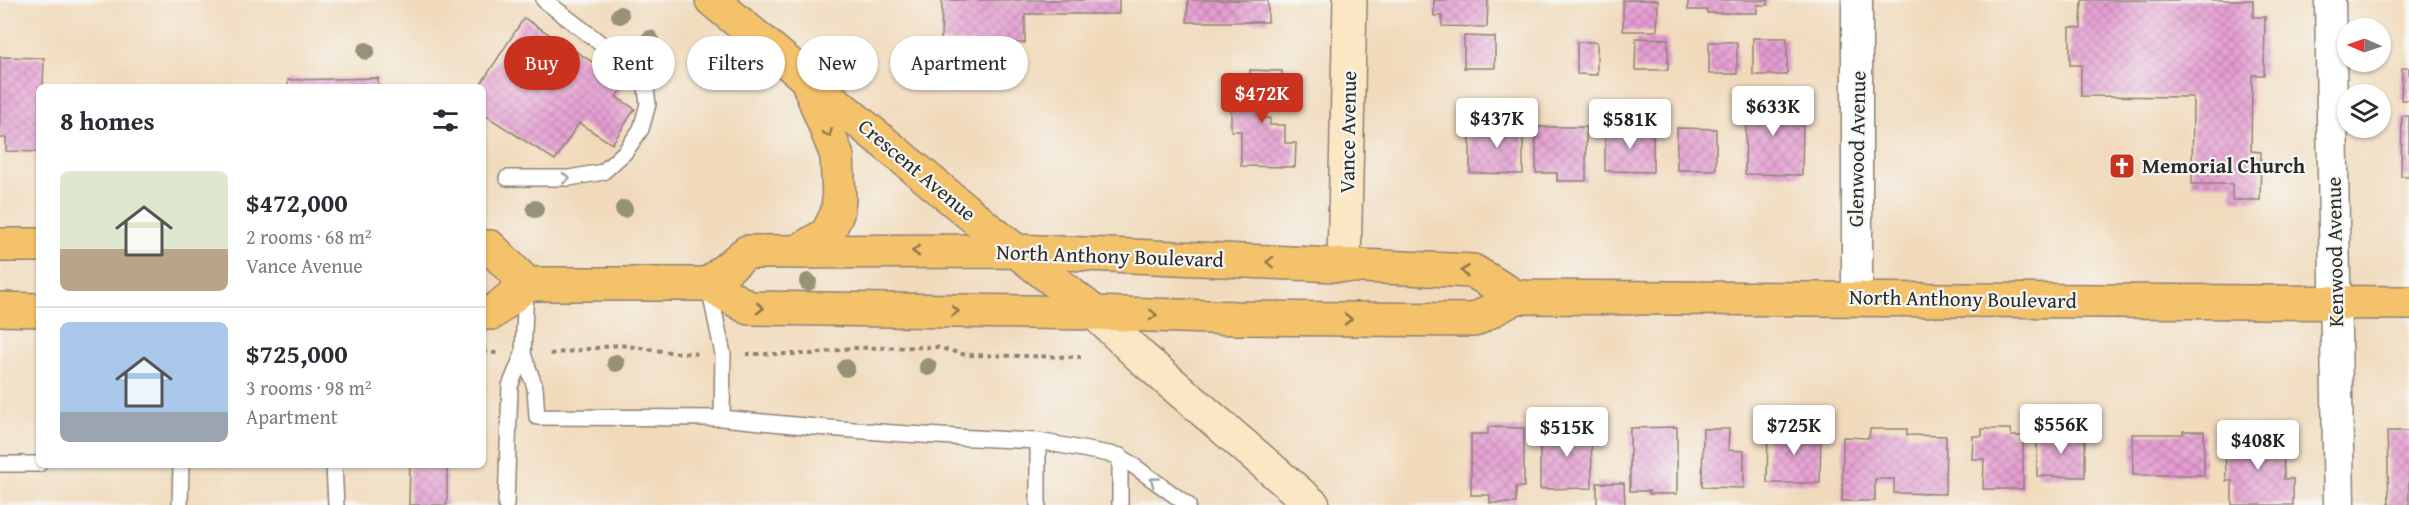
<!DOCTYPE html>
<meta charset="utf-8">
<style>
:root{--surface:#fff;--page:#f2f2f3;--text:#2b2b33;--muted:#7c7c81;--line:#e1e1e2;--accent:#c8321e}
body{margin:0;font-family:"Gentium Book Plus",serif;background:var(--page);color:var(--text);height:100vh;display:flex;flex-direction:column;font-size:22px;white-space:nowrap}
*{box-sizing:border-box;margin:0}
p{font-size:20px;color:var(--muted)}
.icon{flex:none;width:33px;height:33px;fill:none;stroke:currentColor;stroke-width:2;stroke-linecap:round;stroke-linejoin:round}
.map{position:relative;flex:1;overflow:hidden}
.drawer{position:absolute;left:36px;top:84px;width:450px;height:384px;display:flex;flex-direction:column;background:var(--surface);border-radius:9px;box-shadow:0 2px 4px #0004}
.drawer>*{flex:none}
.top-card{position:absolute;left:504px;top:36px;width:570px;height:54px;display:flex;gap:12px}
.needle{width:39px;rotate:272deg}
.buttons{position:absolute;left:2337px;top:18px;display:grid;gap:12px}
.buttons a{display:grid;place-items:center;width:54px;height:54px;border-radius:50%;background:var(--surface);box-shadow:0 2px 4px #0004;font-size:30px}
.price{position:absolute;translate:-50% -51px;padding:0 14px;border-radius:6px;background:#fff;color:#222;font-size:20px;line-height:39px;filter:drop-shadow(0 2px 3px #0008)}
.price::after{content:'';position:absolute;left:50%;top:36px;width:18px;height:14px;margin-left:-9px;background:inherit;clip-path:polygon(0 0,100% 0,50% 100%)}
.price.on{background:var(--accent);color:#fff}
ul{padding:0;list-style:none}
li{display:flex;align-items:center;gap:18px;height:150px;padding:0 24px}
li+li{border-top:2px solid var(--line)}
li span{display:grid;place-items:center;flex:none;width:168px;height:120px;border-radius:9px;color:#555}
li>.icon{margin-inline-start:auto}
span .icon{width:72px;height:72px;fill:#fffc;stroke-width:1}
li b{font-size:26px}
h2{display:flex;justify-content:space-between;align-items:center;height:72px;padding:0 24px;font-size:26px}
.pill{padding:0 21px;border-radius:27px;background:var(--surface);box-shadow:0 2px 4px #0004;font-size:21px;line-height:54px}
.pill.on{background:var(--accent);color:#fff}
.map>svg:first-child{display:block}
.building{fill:url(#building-cross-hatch)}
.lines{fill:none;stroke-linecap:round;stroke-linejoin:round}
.lane-casing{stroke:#8e8273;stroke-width:18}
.street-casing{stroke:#8e8273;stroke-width:33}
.secondary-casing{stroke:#8e8273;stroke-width:36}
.primary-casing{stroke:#8e8273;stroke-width:36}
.path{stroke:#8e8273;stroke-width:4;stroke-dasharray:4.5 4.5;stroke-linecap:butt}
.lane{stroke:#fff;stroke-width:15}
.street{stroke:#fff;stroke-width:30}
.secondary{stroke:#fbe7c3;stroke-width:33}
.primary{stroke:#f4c26a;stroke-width:33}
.tree{fill:#979177}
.oneway{stroke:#90764a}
.oneway2{stroke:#a0a0a0}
.labels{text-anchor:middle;stroke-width:4.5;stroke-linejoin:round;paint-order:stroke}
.street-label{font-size:21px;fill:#2b2b2b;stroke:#f6f6f2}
.poi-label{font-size:21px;font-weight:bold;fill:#2b2b2b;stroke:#f6f6f2;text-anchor:start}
</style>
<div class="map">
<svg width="2409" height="505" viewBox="0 0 2409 505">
<defs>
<pattern id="building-cross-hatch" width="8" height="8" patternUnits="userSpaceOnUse" patternTransform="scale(1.5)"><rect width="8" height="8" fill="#e69dd2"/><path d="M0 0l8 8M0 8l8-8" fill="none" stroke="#bb80ab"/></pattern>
</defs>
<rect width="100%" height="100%" fill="#f6f6f2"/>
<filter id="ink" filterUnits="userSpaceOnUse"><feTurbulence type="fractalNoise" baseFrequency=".0167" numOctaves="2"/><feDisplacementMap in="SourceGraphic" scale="12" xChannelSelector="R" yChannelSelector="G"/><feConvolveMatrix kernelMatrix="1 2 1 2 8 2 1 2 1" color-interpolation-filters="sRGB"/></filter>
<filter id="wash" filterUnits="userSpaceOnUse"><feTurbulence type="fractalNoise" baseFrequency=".008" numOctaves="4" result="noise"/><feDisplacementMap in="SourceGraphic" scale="24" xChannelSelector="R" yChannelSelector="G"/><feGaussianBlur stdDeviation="1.35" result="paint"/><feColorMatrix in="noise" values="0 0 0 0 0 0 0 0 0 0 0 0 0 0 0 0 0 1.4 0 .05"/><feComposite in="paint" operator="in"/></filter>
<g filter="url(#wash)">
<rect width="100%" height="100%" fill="#f1dabb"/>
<g id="blocks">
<g class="building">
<path d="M942,0H1119V14H1025V43L941,42Z"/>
<path d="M1188,0H1268V22H1187Z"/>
<path d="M1434,0H1488L1487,27L1442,26V16H1434Z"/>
<path d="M1623,0H1658L1657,31H1623Z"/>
<path d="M1688,0H1768V5H1757V13H1707V10H1688Z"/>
<path d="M2082,0H2253V17H2265L2264,75H2252L2251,151L2261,152L2260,200H2232V184H2192L2193,97L2081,96V65H2070V27L2081,28Z"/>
<path d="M524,18L625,83L616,97L635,109L612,144L579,123L555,160L483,114V87H479Z"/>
<path d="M1464,36L1495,37V68H1464Z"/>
<path d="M1636,38L1668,39V70H1635Z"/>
<rect x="1753" y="38" width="34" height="37"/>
<path d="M1577,42H1597V75L1577,74Z"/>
<rect x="1709" y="42" width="28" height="32"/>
<path d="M0,57L44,58L43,87H39V152L6,151V138H0Z"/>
<path d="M2402,68H2409V100H2401Z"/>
<path d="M1250,70L1282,71L1281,106H1262L1261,119L1270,118V125H1285V143H1296L1295,167L1241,166V131H1231V102H1249Z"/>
<path d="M378,78V87H288V80Z"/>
<path d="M1743,98L1791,99V115H1803L1802,175L1745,174L1746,120H1743Z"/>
<path d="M1492,115H1509V130H1523V174L1470,173V129L1492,130Z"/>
<path d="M2402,116H2409V176H2401Z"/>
<path d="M1634,125H1653V172L1605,171V135H1611V129H1634Z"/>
<path d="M1536,127H1586V181H1557V173H1536Z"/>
<path d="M1677,128L1716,129V170H1677Z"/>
<path d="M1574,422H1591L1592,488L1540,489V434L1557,433L1556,428H1574Z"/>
<path d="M1488,427L1524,428V487H1516V503H1490V495H1471V434H1488Z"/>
<path d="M1677,427V494H1649V491H1630V428Z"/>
<path d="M1768,428L1821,429L1820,483H1767Z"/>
<path d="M1703,429H1729L1728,450L1744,451V488L1702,487Z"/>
<path d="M1870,429H1907V435L1946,436L1945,494L1894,493V479H1875V501H1842L1843,437L1869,438Z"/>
<path d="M1982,429H2010L2011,436H2023V489H1983L1984,459H1972L1973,436H1982Z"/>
<path d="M2056,430H2069V435H2085V477L2037,476V435L2056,436Z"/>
<path d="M2183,431H2204V475H2133L2132,434H2183Z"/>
<path d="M2387,431H2409V505H2389Z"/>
<path d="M2283,436L2284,479H2293V505H2232V481H2226L2225,438Z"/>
<path d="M410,465H447V505H409Z"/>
<path d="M1597,483H1624L1625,505H1597Z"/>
</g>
</g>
</g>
<g filter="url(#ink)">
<use href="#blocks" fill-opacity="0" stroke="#8e8273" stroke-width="1.5"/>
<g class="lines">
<g class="lane-casing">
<g id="lane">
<path d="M507,178H569L603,172L625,152L641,129L648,104L645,82L630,66L544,0"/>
<path d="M526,287L523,354L535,387L537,417L722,418L723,354L709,287"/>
<path d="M722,418C827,429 933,437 1038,441V505"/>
<path d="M1038,441L1120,456L1188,505"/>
<path d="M1120,456V505"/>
<path d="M0,464H39"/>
<path d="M334,465L336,505"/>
<path d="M180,505L181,465"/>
<path d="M506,505L510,386L523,354"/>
</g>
</g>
<g class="street-casing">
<g id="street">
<path d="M2330,0L2339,505"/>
<path d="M1857,298V0"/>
</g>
</g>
<g class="secondary-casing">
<g id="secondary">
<path d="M1344,264L1350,0"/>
<path d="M1095,313L1140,356L1313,505"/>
</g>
</g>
<g class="primary-casing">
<g id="primary">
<path d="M712,0L987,228L1095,313"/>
<path d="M0,245H39"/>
<path d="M483,247H490L527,284"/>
<path d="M797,252L827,234L837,214L839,200L837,156L807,80"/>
<path d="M708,284L747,252L1016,251L1473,271L1516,297L2409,303"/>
<path d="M0,309L39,310"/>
<path d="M483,313H492L527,284H708L749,308L1095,313L1236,318L1474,320L1516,297"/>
</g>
</g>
<g class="path">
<path d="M483,352L497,353"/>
<path d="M550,354L619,345L669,352L700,354"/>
<path d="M746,354H813L851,348L936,347L966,355L1081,357"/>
</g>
<use href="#lane" class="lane"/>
<use href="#street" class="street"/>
<use href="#secondary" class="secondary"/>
<use href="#primary" class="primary"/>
</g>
<g class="tree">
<circle cx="620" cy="15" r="9"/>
<circle cx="650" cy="39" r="9"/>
<circle cx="366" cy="51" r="9"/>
<circle cx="535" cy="209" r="9"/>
<circle cx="624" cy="209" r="9"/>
<circle cx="808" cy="282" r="9"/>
<circle cx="616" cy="363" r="9"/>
<circle cx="928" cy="367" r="9"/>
<circle cx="846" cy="368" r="9"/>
</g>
<defs><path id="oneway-chevron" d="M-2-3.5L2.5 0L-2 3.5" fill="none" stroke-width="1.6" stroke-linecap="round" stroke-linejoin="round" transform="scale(1.5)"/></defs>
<g class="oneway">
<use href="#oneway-chevron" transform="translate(828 133) rotate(69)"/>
<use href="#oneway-chevron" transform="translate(916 251) rotate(180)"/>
<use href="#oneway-chevron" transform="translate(1270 262) rotate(-178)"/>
<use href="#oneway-chevron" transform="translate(1465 271) rotate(-173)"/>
<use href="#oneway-chevron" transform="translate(760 308) rotate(1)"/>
<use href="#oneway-chevron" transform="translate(955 311) rotate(1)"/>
<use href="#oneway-chevron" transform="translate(1153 315) rotate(2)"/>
<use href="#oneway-chevron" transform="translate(1348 319)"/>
</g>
<g class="oneway2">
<use href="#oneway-chevron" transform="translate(566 178) rotate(-3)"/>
<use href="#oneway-chevron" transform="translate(1154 481) rotate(-144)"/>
</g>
</g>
<defs>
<g id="church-square" transform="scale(1.35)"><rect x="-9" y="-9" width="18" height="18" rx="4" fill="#c8321e" stroke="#f6f6f2"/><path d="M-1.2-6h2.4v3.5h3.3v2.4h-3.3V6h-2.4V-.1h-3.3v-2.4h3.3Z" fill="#fff"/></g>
</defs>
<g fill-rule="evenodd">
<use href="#church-square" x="2122" y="166"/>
</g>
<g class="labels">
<g class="street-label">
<text transform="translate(1348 132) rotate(-89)" y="7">Vance Avenue</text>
<text transform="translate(1857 149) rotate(-89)" y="7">Glenwood Avenue</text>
<text transform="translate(917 170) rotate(40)" y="7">Crescent Avenue</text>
<text transform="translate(2335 252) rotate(-91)" y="7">Kenwood Avenue</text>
<text transform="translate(1110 256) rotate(2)" y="7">North Anthony Boulevard</text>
<text transform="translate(1963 299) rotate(1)" y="7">North Anthony Boulevard</text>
</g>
<g class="poi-label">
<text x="2142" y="173">Memorial Church</text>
</g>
</g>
</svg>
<div class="buttons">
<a><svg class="needle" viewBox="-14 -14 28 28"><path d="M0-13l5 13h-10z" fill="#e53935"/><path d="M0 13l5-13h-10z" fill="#7c7c81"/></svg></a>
<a><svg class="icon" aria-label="layers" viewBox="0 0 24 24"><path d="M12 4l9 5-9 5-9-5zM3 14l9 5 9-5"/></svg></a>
</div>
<b class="price on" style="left:1262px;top:124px">$472K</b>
<b class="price" style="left:1773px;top:137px">$633K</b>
<b class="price" style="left:1497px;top:149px">$437K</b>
<b class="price" style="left:1630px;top:150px">$581K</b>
<b class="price" style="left:2061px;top:455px">$556K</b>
<b class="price" style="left:1794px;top:456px">$725K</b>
<b class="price" style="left:1567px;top:458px">$515K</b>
<b class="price" style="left:2258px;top:471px">$408K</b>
<div class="top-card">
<a class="pill on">Buy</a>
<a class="pill">Rent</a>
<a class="pill">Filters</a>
<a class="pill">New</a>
<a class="pill">Apartment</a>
</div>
<section class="drawer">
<h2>8 homes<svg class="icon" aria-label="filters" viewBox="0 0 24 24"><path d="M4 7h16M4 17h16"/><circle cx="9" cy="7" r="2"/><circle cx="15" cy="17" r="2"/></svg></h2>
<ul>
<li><span style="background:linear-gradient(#dfe7d0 65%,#b9a48a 0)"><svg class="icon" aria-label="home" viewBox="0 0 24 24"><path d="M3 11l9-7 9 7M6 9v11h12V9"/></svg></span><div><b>$472,000</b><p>2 rooms · 68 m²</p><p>Vance Avenue</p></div></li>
<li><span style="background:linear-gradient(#a9c7e8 75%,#9aa5b1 0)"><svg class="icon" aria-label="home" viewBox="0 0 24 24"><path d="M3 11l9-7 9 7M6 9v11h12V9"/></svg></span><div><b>$725,000</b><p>3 rooms · 98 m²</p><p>Apartment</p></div></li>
</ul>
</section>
</div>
